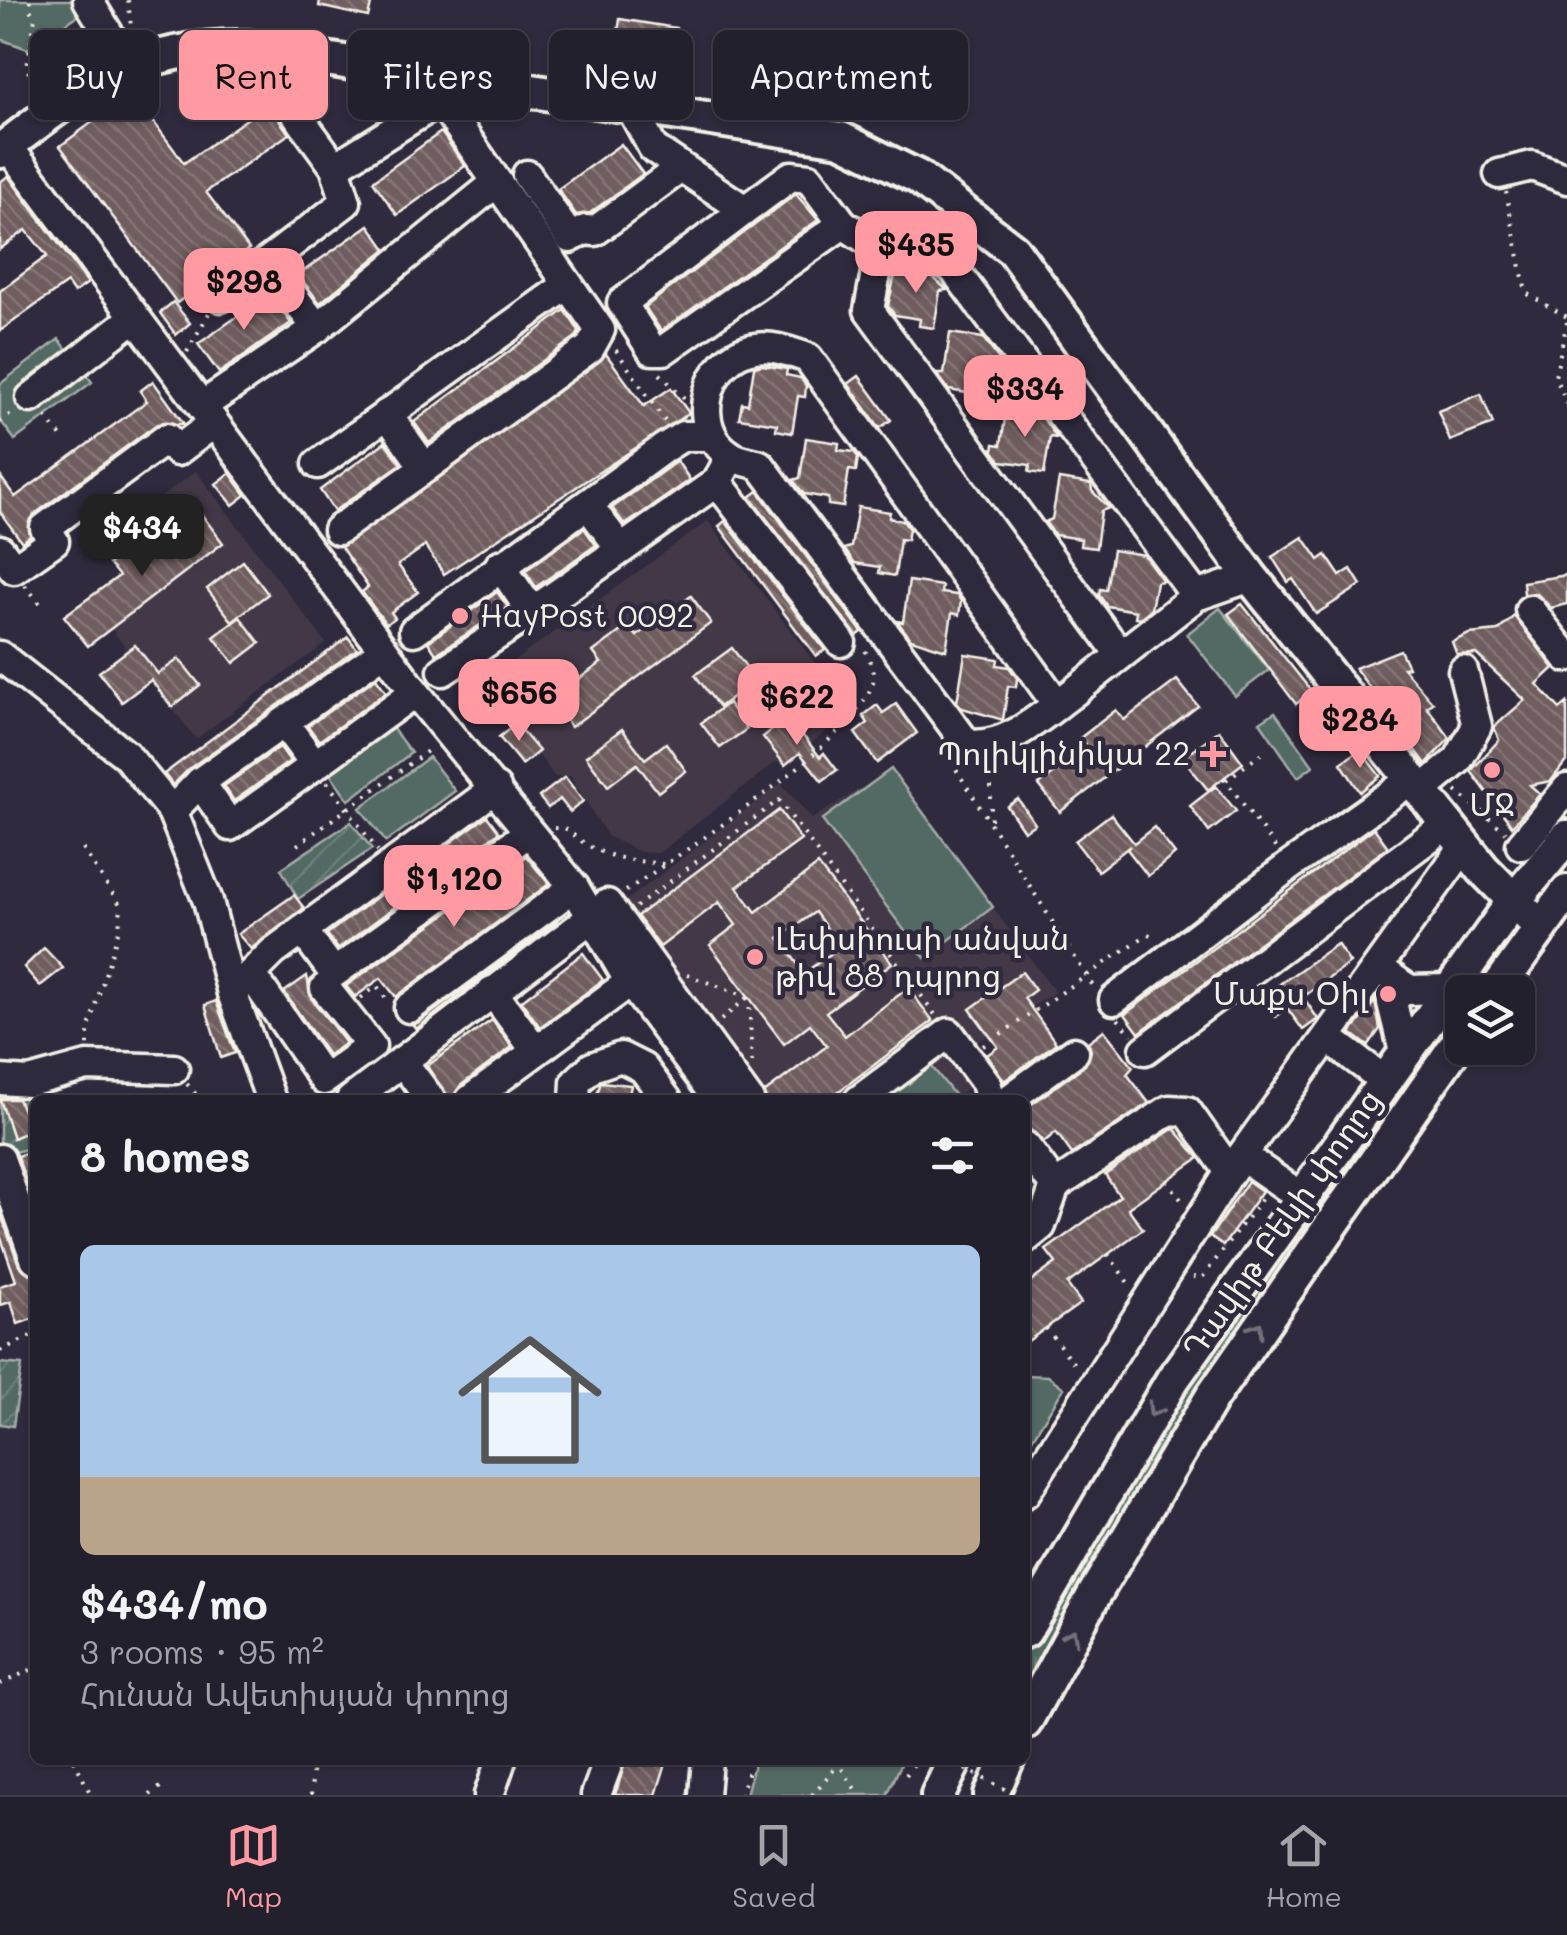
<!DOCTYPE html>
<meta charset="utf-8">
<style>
:root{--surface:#23202e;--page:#2b2836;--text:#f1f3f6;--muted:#a3a3aa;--line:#403e4a;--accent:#ff9aa2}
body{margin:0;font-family:Mali,"Noto Sans Armenian",sans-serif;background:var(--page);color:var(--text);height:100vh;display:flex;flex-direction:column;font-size:38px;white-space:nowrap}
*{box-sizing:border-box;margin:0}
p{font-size:32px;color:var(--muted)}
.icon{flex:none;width:55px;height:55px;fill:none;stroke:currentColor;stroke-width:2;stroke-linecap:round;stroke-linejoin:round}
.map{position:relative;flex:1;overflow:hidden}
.sheet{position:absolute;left:30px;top:1095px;width:1000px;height:670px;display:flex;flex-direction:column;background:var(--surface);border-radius:15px;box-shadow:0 2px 8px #0004,0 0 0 2px var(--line)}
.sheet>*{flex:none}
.hud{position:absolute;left:30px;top:30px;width:1000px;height:90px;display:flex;gap:20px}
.fabs{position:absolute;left:1445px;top:975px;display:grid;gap:20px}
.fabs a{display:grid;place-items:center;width:90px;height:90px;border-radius:15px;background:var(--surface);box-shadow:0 2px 8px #0004,0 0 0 2px var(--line);font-size:50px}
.price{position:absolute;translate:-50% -85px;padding:0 22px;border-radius:20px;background:var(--accent);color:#111;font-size:32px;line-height:65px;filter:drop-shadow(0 2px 5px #0008)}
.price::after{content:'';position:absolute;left:50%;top:60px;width:30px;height:22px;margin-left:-15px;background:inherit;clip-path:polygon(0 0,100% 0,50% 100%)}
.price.current{background:#222;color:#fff}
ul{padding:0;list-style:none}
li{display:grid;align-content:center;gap:20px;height:530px;padding:0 50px}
li span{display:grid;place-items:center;height:310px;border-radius:15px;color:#555}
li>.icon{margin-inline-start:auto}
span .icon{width:180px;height:180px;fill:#fffc;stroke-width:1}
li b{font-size:42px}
h2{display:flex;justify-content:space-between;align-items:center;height:120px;padding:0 50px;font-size:42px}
.chip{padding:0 35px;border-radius:15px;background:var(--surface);box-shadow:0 2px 8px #0004,0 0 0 2px var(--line);font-size:35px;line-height:90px}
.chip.current{background:var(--accent);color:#111}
.dock{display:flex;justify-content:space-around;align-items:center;height:140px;border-top:2px solid var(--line);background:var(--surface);font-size:28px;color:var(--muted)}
.dock a{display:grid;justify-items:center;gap:5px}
.dock .current{color:var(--accent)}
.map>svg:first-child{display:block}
.built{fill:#423947}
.grass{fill:url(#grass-tufts);stroke:#a3ada6;stroke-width:2.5}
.park{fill:#526964;stroke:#a3ada6;stroke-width:2.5}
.garden{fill:url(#garden-furrows);stroke:#a3ada6;stroke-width:2.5}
.building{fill:url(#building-back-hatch);stroke:#f4f1e8;stroke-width:2.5;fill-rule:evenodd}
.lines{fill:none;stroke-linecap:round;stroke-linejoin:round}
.minor-casing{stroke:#f4f1e8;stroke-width:35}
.major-casing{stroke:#f4f1e8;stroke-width:40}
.path{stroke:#f4f1e8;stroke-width:4;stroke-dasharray:2.5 8;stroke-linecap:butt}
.minor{stroke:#2f2a3d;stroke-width:28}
.major{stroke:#2f2a3d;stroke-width:32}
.path-bridge{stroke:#f4f1e8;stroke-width:4;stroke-dasharray:2.5 8;stroke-linecap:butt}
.oneway{stroke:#747079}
.poi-dot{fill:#ff9aa2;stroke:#2f2a3d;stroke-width:4}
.labels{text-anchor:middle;stroke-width:9;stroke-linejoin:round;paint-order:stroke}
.poi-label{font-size:32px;fill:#f4f1e8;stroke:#2f2a3d;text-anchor:start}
.street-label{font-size:32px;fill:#f4f1e8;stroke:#2f2a3d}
</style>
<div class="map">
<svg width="1567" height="1795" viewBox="0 0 1567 1795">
<defs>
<pattern id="grass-tufts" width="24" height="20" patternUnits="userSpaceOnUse" patternTransform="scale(2.5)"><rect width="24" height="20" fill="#526964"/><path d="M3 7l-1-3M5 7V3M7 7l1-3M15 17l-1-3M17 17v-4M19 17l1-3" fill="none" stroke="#6c7f7a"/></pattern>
<pattern id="garden-furrows" width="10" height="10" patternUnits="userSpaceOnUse" patternTransform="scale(2.5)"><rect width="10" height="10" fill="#526964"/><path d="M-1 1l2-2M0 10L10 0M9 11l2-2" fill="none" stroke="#6c7f7a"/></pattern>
<pattern id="building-back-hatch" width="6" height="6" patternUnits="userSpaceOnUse" patternTransform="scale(2.5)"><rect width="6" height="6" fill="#705d5e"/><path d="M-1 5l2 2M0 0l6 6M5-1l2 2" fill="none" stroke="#857575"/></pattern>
</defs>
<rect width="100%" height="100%" fill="#2f2a3d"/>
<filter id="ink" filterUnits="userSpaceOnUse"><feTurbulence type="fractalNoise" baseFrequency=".01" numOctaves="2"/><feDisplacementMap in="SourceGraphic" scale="20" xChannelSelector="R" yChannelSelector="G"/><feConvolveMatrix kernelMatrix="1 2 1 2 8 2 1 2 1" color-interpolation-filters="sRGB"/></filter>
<g filter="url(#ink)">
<g class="built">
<path d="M196,471L326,643L196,739L110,627L140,603L97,544Z"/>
<path d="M708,521L845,703L829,729L785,765L776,762L659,853L641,852L608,837L570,776L555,777L485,682Z"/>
<path d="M891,769L1055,992L969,1048L982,1077L952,1100H742L613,911L781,783L812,819Z"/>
</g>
<path class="grass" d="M1448,1012L1432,1048L1159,1447L1025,1684V1654L1043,1620L1174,1402Z"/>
<g class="park">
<path d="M0,0H101L28,49L0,39Z"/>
<path d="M59,339L92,382L15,440L0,420V384Z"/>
<path d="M1220,608L1269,670L1235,696L1187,634Z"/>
<path d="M1275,712L1313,766L1298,777L1260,722Z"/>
<path d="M390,725L411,753L349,800L328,771Z"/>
<path d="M429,757L455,791L386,842L360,808Z"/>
<path d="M891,769L993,907L925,958L822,820Z"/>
<path d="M929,1063L956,1097L952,1100H879Z"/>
<path d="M1025,1375L1048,1376L1064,1388L1025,1450Z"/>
<path d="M755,1760H903L887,1795H746Z"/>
</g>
<g class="garden">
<path d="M351,822L372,849L298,899L281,869Z"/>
<path d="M0,1086L23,1094L35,1130V1147L10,1153L0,1141Z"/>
<path d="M0,1363L22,1365L13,1426L0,1424Z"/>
</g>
<g class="building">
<path d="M320,0H372L368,17L319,6Z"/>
<path d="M620,19L676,28L671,62L615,54Z"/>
<path d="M132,93L184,163L268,104L289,134L206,192L249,249L177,303L60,146Z"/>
<path d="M441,132L465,166L397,215L373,181Z"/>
<path d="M621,144L643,174L590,213L576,215L558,189Z"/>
<path d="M8,176L88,283L74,293L67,283L0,331V291L47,256L26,230L0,249V182Z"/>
<path d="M796,194L818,220L661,331L645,307Z"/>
<path d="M369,225L386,249L320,303L298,275Z"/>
<path d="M896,270H925L947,290L940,291L934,328L919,326L920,319L895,315L888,306Z"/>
<path d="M269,294L291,323L219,373L198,344Z"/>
<path d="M173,302L190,323L176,335L160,313Z"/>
<path d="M565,310L579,331L577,336L429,443L414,422Z"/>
<path d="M950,333L983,338L1001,362L1000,367L993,365L987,402L972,400L973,394L949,390L937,374H944Z"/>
<path d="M606,354L644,406L671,388L689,413L444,574L425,546L398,565L418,592L391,612L395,618L386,624L362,592L368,587L341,547Z"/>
<path d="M762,365L787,369L786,375L801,378L806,386L805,397L798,396L792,433L776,430L777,424L739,418L742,403L748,404L754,367Z"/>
<path d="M859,376L891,420L880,428L848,384Z"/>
<path d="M153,381L184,424H157L35,514L29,522L30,536L22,542L0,512V476L15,497L147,401L140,391Z"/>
<path d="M1481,394L1493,424L1450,441L1438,411Z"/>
<path d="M1007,405L1033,409L1026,415L1042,417L1057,438L1050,437L1044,474L1029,472L1030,465L1001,461L993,450L994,444L1001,445Z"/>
<path d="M806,438L839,443L838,450L854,452L858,457L856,471L849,470L843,507L828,505V498L804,494L793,480L800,478Z"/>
<path d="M385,442L401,464L334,511L320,490Z"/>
<path d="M677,461L690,480L625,525L612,508Z"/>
<path d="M230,473L246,495L233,505L216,484Z"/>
<path d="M1059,479L1091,484L1092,491L1109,508L1101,511L1096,548L1080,546L1081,539L1055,535L1045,522L1052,519Z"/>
<path d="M758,491L862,632L857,636L750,497Z"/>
<path d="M858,507L890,512L889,518L903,521L909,529L907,540L900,539L895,576L879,573L880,567L855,563L844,549L851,547Z"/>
<path d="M202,515L223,543L88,646L64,616L119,576L109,564L137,543L147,555Z"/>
<path d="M725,521L825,650L816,656L719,526Z"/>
<path d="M584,528L596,545L536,587L525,571Z"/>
<path d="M1303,537L1319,560L1326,555L1340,576L1351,569L1361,585L1316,614L1293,579L1288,582L1272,557Z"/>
<path d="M1113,550L1144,555L1163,581L1156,582L1151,609L1140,618L1135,617L1136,611L1107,606L1099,595L1100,589L1106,590Z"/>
<path d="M243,561L268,594L232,621L207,589Z"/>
<path d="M1567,575V604L1551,608L1537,594H1524L1523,582Z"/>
<path d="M909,581L942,586L941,593L957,595L961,601L959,615L952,613L946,650L911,639L897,621L903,622Z"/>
<path d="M497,592L508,607L436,654L428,642Z"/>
<path d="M691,596L711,623L571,727L551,699L601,663L593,652L629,625L637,636Z"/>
<path d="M1242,604L1312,692L1296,704L1228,614Z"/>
<path d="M1514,616L1554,668L1537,684L1560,709L1567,703V760L1551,781L1530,785L1540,794L1512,826L1471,771L1499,740L1494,727L1525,700L1476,654L1457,655L1452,642L1469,634L1498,631Z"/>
<path d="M240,617L260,643L234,663L214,637Z"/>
<path d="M348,637L357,649L190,768L173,785L164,774Z"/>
<path d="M135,645L158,674L179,659L200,685L172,707L151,680L122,702L99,672Z"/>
<path d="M732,648L756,680L719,707L695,675Z"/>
<path d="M1400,650L1408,667L1403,668L1433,703L1427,707L1450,738L1426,764L1355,668Z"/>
<path d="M965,654L998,659L997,665L1009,667L1017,678L1016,687L1008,686L1003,720L962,708L957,702Z"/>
<path d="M376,678L386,692L319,741L308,726Z"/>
<path d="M1177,680L1198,706L1060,812L1039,785L1088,748L1080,738L1116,710L1124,720Z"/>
<path d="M728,703L747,729L720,748L701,723Z"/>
<path d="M896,704L917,733L877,763L855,733L868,723L863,716L877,705L883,713Z"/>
<path d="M788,717L820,757L824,753L837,770L822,781L800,753L785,765L763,737Z"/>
<path d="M516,724L539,751L522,765L499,737Z"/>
<path d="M622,729L645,759L666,743L686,771L658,792L637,764L608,786L586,756Z"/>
<path d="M1219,730L1243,763L1208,790L1183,758Z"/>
<path d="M280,747L290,761L234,801L224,786Z"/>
<path d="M1360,750L1380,776L1360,792L1341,763Z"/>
<path d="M565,777L583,801L570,812L560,799L548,808L539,797Z"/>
<path d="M1216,786L1236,811L1209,832L1190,806Z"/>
<path d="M1018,799L1035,824L1024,831L1007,806Z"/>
<path d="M779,810L801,840L737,887L756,912L818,865L892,963L826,1012L845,1036L908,988L933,1021L827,1100H766L764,1093L827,1046L810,1024L784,1044L710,945L736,925L719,902L660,947L637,916ZM815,912L840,947L804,973L779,938Z"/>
<path d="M1111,814L1134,843L1154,827L1175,854L1148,876L1127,849L1130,846L1098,871L1075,841Z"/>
<path d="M487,816L499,832L425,886L413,870Z"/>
<path d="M1374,828L1388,847L1139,1033L1125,1014Z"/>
<path d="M526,856L549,884L396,997L381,978L355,997L346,986Z"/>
<path d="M385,891L396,906L338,949L327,934Z"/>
<path d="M294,895L304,908L251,949L238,934Z"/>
<path d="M558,920L416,1029L413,1025L419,1022Z"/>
<path d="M1337,944L1350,963L1303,997L1318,1019L1303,1030L1287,1008L1275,1017L1261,997Z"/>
<path d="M44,948L63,968L40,986L24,967Z"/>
<path d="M583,953L603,980L540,1027L521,1001Z"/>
<path d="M1022,972L1035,990L1024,998L1056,1043L1004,1081L987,1055L998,1047L970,1009Z"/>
<path d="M307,976L311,998L346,1043L328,1055L284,992Z"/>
<path d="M216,1001L235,1053L221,1058L205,1005Z"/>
<path d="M1375,1001L1380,1029L1368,1046L1351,1033Z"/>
<path d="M492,1020L512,1047L460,1086L453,1100H448L427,1066Z"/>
<path d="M1104,1030L1133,1067L1127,1074L1149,1103L1072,1154L1056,1132L1044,1142L1029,1129L1025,1109L1085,1065L1091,1051L1088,1042Z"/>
<path d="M601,1082L631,1085L628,1100H595Z"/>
<path d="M0,1099H18L31,1130L13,1138Z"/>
<path d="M1174,1128L1199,1158L1128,1208L1143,1229L1067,1284L1081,1303L1025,1343V1286L1056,1263L1046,1250L1120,1196L1105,1175Z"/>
<path d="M28,1152L35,1173V1206L17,1156Z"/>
<path d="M1248,1181L1262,1191L1223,1246L1210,1237Z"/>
<path d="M0,1212L19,1265L35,1275V1318L18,1324L11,1302L0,1305V1286L16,1281L0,1235Z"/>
<path d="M626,1760H667L656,1795H615Z"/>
</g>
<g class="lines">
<g class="minor-casing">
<g id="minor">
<path d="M88,0L127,64"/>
<path d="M630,106L653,148L745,210L622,303L652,350H664L843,224L809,178L791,176L745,210"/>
<path d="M7,145L415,692L574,887L630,982L718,1100"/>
<path d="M335,167L440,101"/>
<path d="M1499,174L1532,166L1567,179"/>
<path d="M527,175L570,238L585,230L595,231L679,169"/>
<path d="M843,224L888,253"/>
<path d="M267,262L317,328"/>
<path d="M221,297L346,202L335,167L248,47"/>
<path d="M31,398L135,317"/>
<path d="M202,406L317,328L497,182"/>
<path d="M387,414L425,468L590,348L600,330L424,77"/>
<path d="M731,456L717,482L841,642"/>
<path d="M318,464L566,286"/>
<path d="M588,505L621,549"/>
<path d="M338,530L425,468"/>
<path d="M0,550L14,569L54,541L45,528L167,438L177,451L214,423"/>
<path d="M1530,610L1567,657"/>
<path d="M532,612L717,482"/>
<path d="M414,631L664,448L683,436H712"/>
<path d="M1120,654L869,310L877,267L888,253H930L953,268L1196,596"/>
<path d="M0,656L126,755L172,811L208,901L232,993L271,1100"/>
<path d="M443,671L532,612L500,565"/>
<path d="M1057,704L808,358C790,352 774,345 755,348C706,356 687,427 730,455C738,461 751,462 760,465L967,744C1005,750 1040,717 1070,695L1196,596L1251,577"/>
<path d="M284,723L315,765L415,692"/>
<path d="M200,782L230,826L315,765"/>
<path d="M1420,792L1458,760L1477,726L1463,671"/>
<path d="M172,811L200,782L384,651"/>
<path d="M1521,845L1567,789"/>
<path d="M389,867L421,910"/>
<path d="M607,904L749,1100"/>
<path d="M303,931L334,973L528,833"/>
<path d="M1379,968L1409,990L1450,989"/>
<path d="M251,974L324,1080L371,1046L325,988"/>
<path d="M1404,986L1392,1003L1404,1052"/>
<path d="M492,991L536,1051"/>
<path d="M232,993L273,952L496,788"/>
<path d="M1114,1000L1288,867L1411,780"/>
<path d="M409,1008L574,887"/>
<path d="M1328,1038L1384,1080"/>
<path d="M1145,1050L1447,824"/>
<path d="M402,1061L431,1100"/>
<path d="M0,1080L29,1082L87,1066L174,1069"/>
<path d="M351,1100L591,918"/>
<path d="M470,1100L630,982"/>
<path d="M575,1100L576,1082L592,1067L621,1057L643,1068L667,1100"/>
<path d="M859,1100L949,1033L986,1083L991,1100"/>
<path d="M1008,1100L1074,1052"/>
<path d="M1025,1146L1055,1186"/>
<path d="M1242,1156L1300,1196"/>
<path d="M0,1159L35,1258"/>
<path d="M1025,1239L1041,1226L1055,1186L1169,1110L1187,1111L1230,1172"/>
<path d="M1025,1493L1230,1172L1465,845"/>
<path d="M489,1795L501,1760"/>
<path d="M596,1795L609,1760"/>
<path d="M704,1795L707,1760"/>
</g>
</g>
<g class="major-casing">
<g id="major">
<path d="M0,151C84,86 137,45 248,47L841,139L918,177L1013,250L1251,577L1483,869L1541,928"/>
<path d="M1495,992L1567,892"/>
<path d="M1025,1631L1173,1379L1513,902L1567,837"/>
<path d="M1025,1722L1094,1595L1212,1397L1462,1037"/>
<path d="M938,1795L955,1760"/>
<path d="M991,1795L1007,1760"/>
</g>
</g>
<g class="path">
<path d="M30,0L29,8L35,17L27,66L35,97"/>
<path d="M128,0L131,27"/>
<path d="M1506,192L1526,293L1567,317"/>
<path d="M1567,322L1555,377L1567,404"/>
<path d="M616,350L665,421"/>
<path d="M187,352L209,313"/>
<path d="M660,374L685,399"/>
<path d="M46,417L64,440"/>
<path d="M0,422L14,411"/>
<path d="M25,585L42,606"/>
<path d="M959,762L954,766L1095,989"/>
<path d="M1224,778L1277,850"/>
<path d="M1226,780L1261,754"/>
<path d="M327,782L378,851"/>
<path d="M1456,791L1506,832"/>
<path d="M991,820V765"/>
<path d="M554,828L567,829C595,857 626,860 664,864"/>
<path d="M297,845L433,747"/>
<path d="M83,849L121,906L119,929L88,1030V1046"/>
<path d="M626,891C681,853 856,741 873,682C876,668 868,658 863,646"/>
<path d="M636,907L779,800L936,1016"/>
<path d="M687,975L749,997"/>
<path d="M749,997L752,1065"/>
<path d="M361,998L377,986L389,1003"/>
<path d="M1118,1019L1132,1035"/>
<path d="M721,1020L748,997"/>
<path d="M983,1046L1148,934L1157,938"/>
<path d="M187,1084L201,1100"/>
<path d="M1167,1180L1185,1205"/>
<path d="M1108,1254L1131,1287"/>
<path d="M1193,1277L1202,1278L1263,1197"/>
<path d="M1046,1328L1077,1368"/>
<path d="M0,1351L35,1334"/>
<path d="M0,1684L35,1668"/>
<path d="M74,1760L91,1795"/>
<path d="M836,1760L859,1795"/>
<path d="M906,1775L917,1760"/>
<path d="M150,1795L163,1785"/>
<path d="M311,1795L313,1760"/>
<path d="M741,1795L751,1760"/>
<path d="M812,1795L842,1760"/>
</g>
<use href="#minor" class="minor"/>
<use href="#major" class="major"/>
<path class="path-bridge" d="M946,1760L1013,1793"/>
</g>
<defs><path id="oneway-chevron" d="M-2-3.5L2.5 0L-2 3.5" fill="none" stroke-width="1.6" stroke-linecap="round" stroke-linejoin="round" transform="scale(2.5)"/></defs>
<g class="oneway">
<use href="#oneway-chevron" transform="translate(1257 1329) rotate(-56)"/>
<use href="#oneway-chevron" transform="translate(1154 1410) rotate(121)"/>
<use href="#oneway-chevron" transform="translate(1071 1636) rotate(-62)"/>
</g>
</g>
<g class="poi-dot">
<circle cx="460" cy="616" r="10"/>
<path d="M1208 739h10v10h10v10h-10v10h-10v-10h-10v-10h10z"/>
<circle cx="1492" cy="770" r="10"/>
<circle cx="755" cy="957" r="10"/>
<circle cx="1388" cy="994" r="10"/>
</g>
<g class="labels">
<g class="poi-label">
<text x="480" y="627">HayPost 0092</text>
<text x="1190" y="765" text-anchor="end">Պոլիկլինիկա 22</text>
<text x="1492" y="816" text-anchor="middle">ՄՋ</text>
<text x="775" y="950">Լեփսիուսի անվան<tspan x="775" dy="37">թիվ 88 դպրոց</tspan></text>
<text x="1368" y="1005" text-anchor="end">Մաքս Օիլ</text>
</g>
<g class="street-label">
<text transform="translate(1282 1224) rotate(-55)" y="11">Դավիթ Բեկի փողոց</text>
</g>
</g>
</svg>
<div class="fabs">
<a><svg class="icon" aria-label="layers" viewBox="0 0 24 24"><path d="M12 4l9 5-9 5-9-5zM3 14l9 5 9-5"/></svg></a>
</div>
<b class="price" style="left:916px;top:296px">$435</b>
<b class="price" style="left:244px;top:333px">$298</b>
<b class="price" style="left:1025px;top:440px">$334</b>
<b class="price current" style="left:142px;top:579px">$434</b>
<b class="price" style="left:519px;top:744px">$656</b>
<b class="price" style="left:797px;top:748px">$622</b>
<b class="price" style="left:1360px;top:771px">$284</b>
<b class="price" style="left:454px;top:930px">$1,120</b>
<div class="hud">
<a class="chip">Buy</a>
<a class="chip current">Rent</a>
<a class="chip">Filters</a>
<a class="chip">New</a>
<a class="chip">Apartment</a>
</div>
<section class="sheet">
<h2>8 homes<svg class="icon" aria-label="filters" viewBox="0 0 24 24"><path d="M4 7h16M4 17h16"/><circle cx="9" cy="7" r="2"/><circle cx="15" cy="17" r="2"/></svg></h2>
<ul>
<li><span style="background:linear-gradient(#a9c7e8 75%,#b9a48a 0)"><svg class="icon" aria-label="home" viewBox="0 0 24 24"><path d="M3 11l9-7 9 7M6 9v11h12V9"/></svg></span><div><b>$434/mo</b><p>3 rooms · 95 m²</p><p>Հունան Ավետիսյան փողոց</p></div></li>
</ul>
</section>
</div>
<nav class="dock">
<a class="current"><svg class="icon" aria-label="map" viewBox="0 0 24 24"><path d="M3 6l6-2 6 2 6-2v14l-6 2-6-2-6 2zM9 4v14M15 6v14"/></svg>Map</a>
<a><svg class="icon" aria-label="saved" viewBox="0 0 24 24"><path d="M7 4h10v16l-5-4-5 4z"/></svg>Saved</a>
<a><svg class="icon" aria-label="home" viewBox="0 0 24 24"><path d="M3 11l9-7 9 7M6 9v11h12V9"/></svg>Home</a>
</nav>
